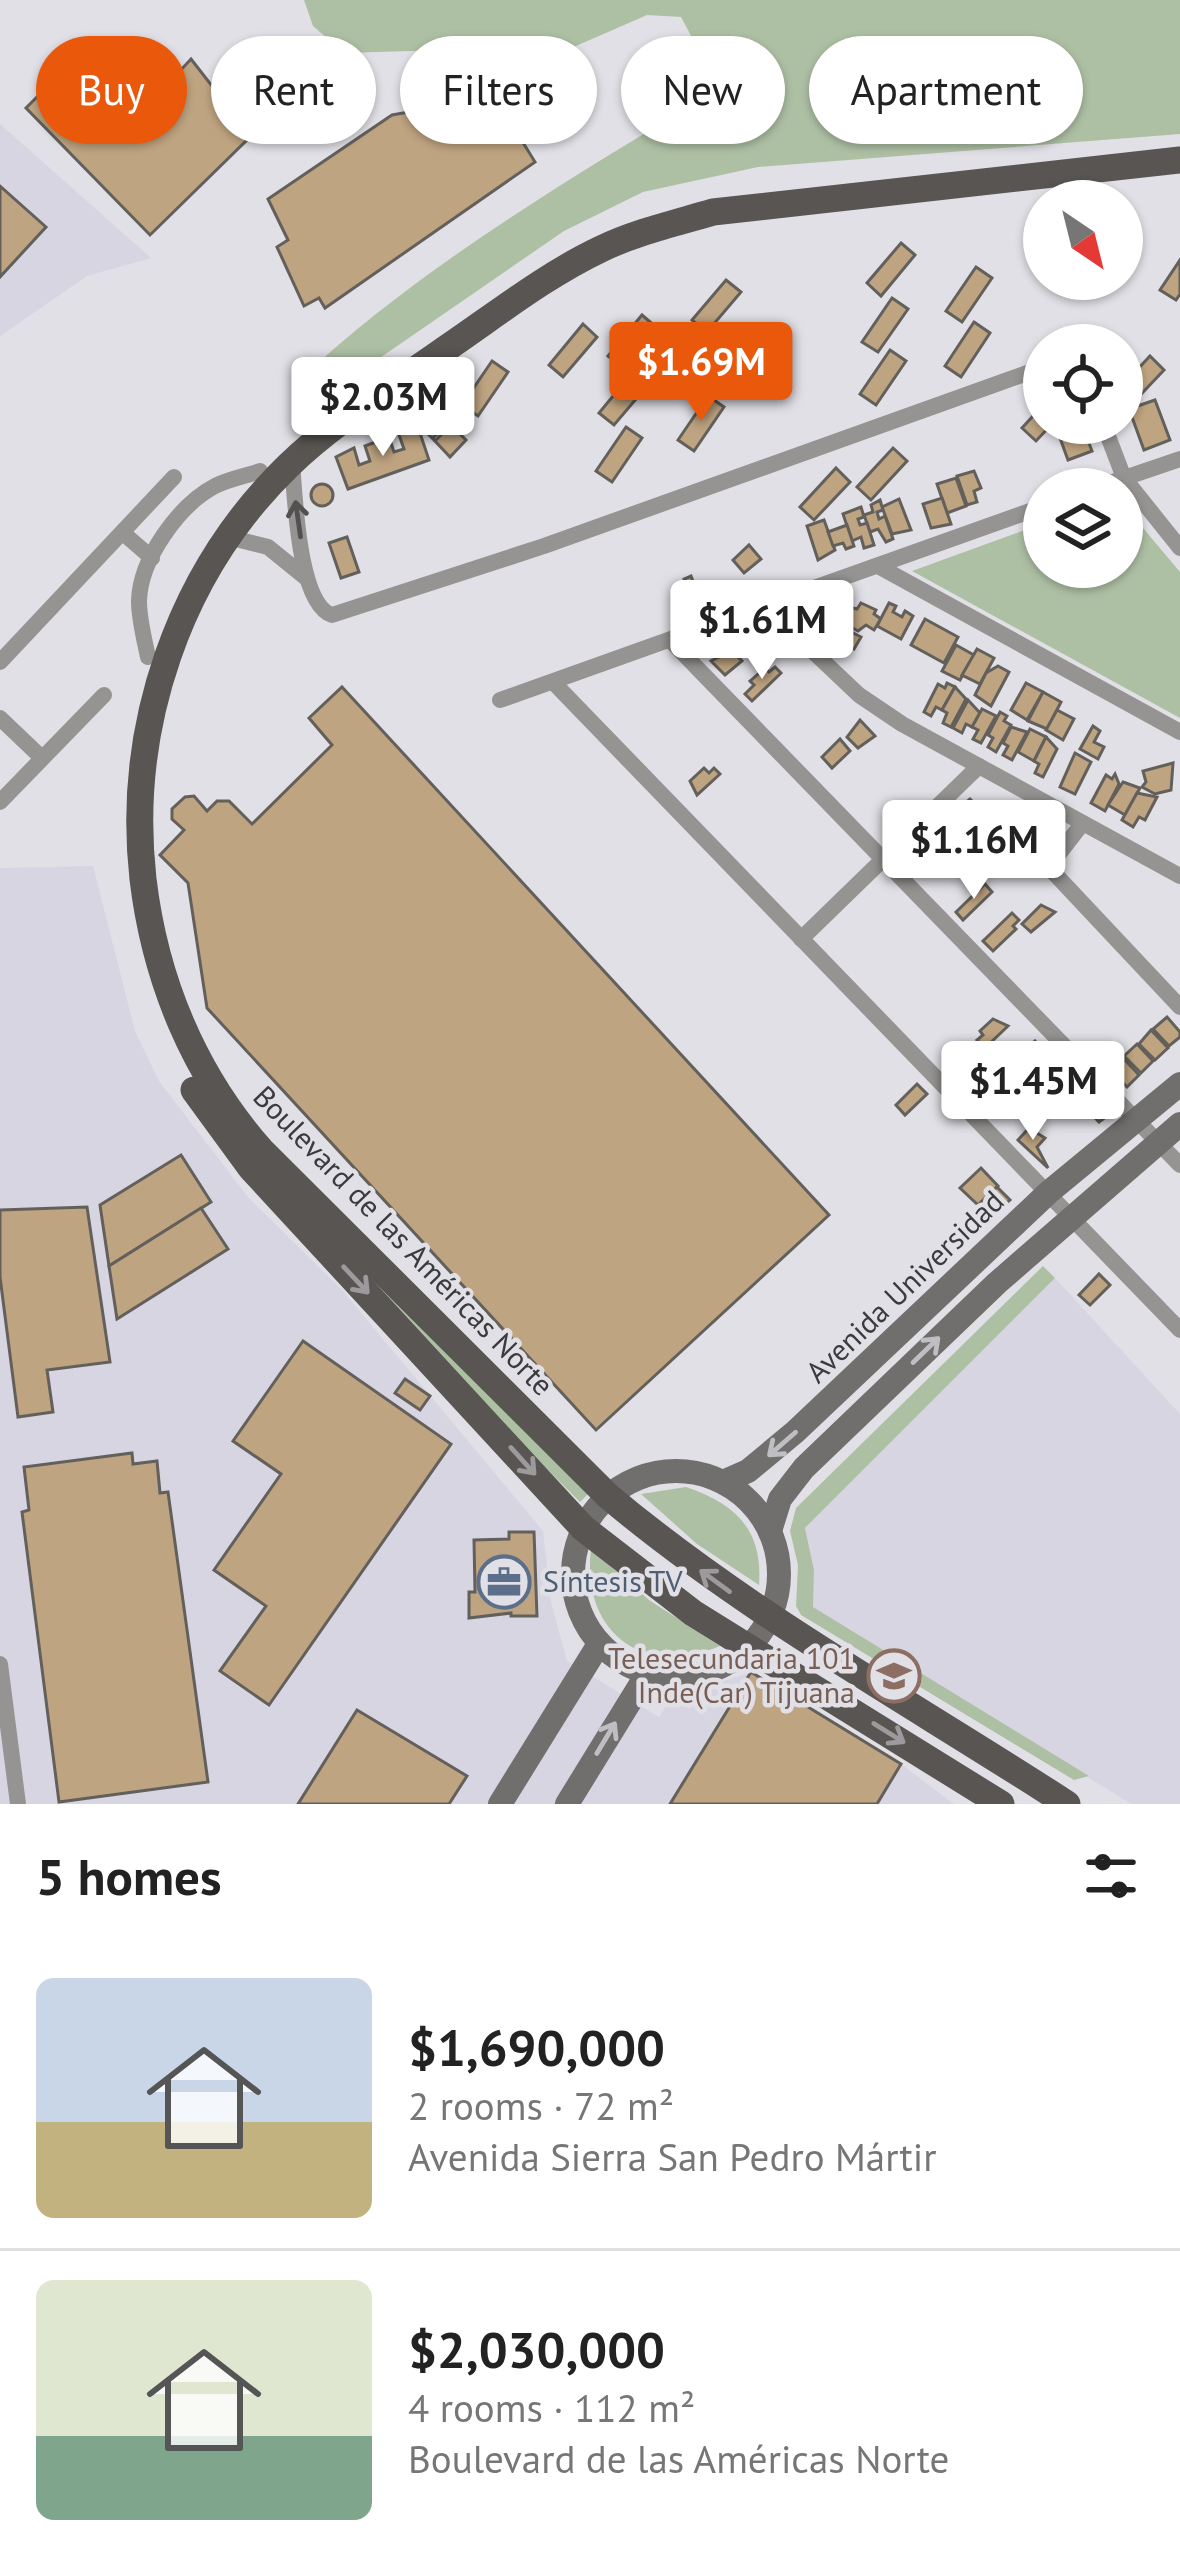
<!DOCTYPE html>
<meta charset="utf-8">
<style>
:root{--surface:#fff;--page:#f6f6f6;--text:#222;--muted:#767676;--line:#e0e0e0;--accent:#ea580c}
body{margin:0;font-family:"PT Sans",sans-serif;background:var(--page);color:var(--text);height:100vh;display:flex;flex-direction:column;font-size:45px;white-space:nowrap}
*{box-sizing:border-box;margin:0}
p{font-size:39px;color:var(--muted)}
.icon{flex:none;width:66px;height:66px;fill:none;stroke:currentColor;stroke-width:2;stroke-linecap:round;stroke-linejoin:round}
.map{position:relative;height:1804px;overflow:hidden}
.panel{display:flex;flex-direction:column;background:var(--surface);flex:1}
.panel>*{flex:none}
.top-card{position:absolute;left:36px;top:36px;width:1110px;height:108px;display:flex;gap:24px}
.needle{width:78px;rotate:145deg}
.fabs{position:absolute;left:1023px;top:180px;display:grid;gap:24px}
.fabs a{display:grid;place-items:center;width:120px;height:120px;border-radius:50%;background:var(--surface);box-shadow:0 3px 9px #0004;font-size:60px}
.price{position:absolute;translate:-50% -102px;padding:0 27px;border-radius:12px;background:#fff;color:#222;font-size:39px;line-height:78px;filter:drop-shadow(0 3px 6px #0008)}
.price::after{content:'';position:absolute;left:50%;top:72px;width:36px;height:27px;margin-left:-18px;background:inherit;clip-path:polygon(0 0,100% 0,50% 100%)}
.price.on{background:var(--accent);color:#fff}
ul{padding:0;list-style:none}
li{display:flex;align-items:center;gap:36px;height:300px;padding:0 36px}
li+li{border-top:3px solid var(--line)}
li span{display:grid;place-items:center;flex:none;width:336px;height:240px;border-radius:18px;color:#555}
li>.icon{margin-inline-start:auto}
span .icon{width:144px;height:144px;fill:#fffc;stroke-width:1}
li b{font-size:51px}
h2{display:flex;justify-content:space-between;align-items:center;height:144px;padding:0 36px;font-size:51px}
.chip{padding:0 42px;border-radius:54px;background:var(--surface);box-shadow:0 3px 9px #0004;font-size:42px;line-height:108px}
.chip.on{background:var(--accent);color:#fff}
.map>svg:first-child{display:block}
.built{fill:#d8d5e2}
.green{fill:#aec0a4}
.building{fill:#bfa481;stroke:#63605c;stroke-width:3}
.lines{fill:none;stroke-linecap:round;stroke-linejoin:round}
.street{stroke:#969492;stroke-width:16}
.secondary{stroke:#716f6d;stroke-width:24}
.primary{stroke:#585552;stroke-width:27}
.oneway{stroke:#525152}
.oneway2{stroke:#9c9a9c}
.oneway3{stroke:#bfbec2}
.labels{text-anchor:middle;stroke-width:9;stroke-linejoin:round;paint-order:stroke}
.street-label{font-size:30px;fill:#3b3b3d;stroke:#e1e0e6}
.service-label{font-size:30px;fill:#4e5e75;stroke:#e1e0e6;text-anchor:start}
.education-label{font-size:30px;fill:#785e54;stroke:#e1e0e6;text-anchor:end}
</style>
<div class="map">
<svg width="1180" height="1804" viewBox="0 0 1180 1804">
<rect width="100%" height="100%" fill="#e1e0e6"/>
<g class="built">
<path d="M0,124L151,258L87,276L0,336Z"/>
<path d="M93,866L135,1031L159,1081L248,1197L342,1290L543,1531L551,1602L567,1661L659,1717L671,1698L751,1672L901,1764L954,1804H0V868Z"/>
<path d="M1055,1278L1180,1414V1804H1131L813,1607L814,1570L805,1528Z"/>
</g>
<g class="green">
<path d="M304,0H1180V134L758,167L643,192L564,231L313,404L300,379C421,267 564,182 705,97L712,75L681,17L647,15L576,46L344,53L313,26Z"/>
<path d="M1122,503L1180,572V718L912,571L1044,523V567H1122Z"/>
<path d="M307,1212L588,1494L580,1502L478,1400Z"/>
<path d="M1043,1266L1055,1278L805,1528L814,1570L813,1607L1089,1776L1074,1780L801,1615L796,1606L798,1565L790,1531L796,1508Z"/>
<path d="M686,1487C736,1504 763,1530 759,1585L697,1544L641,1494Z"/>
<path d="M591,1549L649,1600L720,1646C643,1679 581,1632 591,1549Z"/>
</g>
<g class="building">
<path d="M191,59L251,136L150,235L26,108L69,65L125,130Z"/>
<path d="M495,97L535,162L325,308L319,298L304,306L277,247L288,240L268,199L392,115Z"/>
<path d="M0,186L46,227L0,277Z"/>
<path d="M901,243L915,255L881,296L867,283Z"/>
<path d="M1180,260V294L1176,300L1160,290Z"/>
<path d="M976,267L992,278L962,322L946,311Z"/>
<path d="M726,280L741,292L707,332L692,320Z"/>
<path d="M892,298L908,309L878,352L862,342Z"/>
<path d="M642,315L657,328L623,368L608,356Z"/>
<path d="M974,322L990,333L961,377L945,366Z"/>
<path d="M583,324L597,337L563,377L549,365Z"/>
<path d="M713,343L729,354L699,397L683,387Z"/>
<path d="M890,350L906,361L876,405L860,394Z"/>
<path d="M1150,356L1164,370L1128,408L1122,403V386Z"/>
<path d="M492,361L508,372L478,416L462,405Z"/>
<path d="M633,372L648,385L614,425L599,413Z"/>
<path d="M708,396L724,407L694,451L678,440Z"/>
<path d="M1155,400L1170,440L1144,450L1129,409Z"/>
<path d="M1044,404V423H1053L1036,441L1022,428Z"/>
<path d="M436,410L451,425L448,423L433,438L435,441L420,426Z"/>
<path d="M451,425L466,440L450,457L435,441Z"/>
<path d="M418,427L429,460L348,489L336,457L354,448L359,465L370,461L365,446L389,437L394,452L404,449L398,432Z"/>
<path d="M626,427L642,438L612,482L596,471Z"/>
<path d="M1084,430L1092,451L1068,460L1060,438Z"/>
<path d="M893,448L907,461L871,500L857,487Z"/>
<path d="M836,468L850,482L814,520L800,507Z"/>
<path d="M974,471L981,488L974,491L977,502L967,505L957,476Z"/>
<path d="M956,478L966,506L947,513L937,484Z"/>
<circle cx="322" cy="495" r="11"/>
<path d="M942,498L951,524L931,528L923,504Z"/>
<path d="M899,499L911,530L892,534L882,507Z"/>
<path d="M880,500L883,510L877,512L879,519L885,516L893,539L886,542L878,529L870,532L864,515L873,512L871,505Z"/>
<path d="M861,507L864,517L858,519L860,525L867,523L874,545L864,548L861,537L852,541L843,514Z"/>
<path d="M824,520L835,550L818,560L807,526Z"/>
<path d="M847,525L854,546L846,549L843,543L833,546L828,532Z"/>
<path d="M347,537L359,572L341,578L329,543Z"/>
<path d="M749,545L761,559L744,573L733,560Z"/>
<path d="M691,576L696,589L702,587L713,605L693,612L684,579Z"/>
<path d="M861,603L876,610L874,614L881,619L874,630L866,625L858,631L842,622L849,607L857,609Z"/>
<path d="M889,603L896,606L893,612L902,617L905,611L913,616L901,639L877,626Z"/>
<path d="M925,619L958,637L944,663L911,645Z"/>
<path d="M844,628L861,637L854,649L847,645L842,653L833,648Z"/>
<path d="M724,643L742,661L725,675L711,661L723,655L718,649Z"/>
<path d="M956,645L974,655L960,680L942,671Z"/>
<path d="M977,649L994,658L980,684L962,675Z"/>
<path d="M998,666L1009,672L991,706L975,695L986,673Z"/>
<path d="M775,667L781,673L752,701L745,694L754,685L750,681L765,668L769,672Z"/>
<path d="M947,683L955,687L942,710L936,707L931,716L924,712L938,684L945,688Z"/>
<path d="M1026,683L1043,692L1027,720L1011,710Z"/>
<path d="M342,687L829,1215L596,1430L207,1008L188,883L160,855L184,830L172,819V809L185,797L194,796L207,811L217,801H229L252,824L332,745L309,718Z"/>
<path d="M955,687L966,699L951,727L943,723L947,713L942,710Z"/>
<path d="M1043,692L1061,702L1047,729L1028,721Z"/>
<path d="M968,700L980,713L972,727L966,724L962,733L953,728Z"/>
<path d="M982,709L996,716L981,743L973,739L978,730L972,727Z"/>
<path d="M1057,710L1074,719L1063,740L1046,730Z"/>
<path d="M1000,712L1007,716L1004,721L1011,725L996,752L988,747L993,738L988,735Z"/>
<path d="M860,720L875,736L858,748L847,737Z"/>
<path d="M1093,726L1100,731L1094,742L1104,747L1098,759L1080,749Z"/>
<path d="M1011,727L1027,732L1012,760L1003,755L1008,746L1003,743Z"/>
<path d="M1030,729L1046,737L1034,761L1018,752Z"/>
<path d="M1046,737L1057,749L1043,777L1035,773L1039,764L1034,761Z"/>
<path d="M840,739L850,751L832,768L822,757Z"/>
<path d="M1075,753L1091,762L1075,794L1060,787Z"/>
<path d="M1173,763L1171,790L1155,794L1142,787L1146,782L1143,771Z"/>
<path d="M704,768L709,773L714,768L720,774L697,795L690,781Z"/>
<path d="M1115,774L1119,784L1105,811L1091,803L1106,775L1112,779Z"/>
<path d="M1123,782L1140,788L1125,815L1108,805Z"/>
<path d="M1137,793L1157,797L1145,820L1139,817L1133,827L1122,820Z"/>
<path d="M970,799L994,823L986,832L991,837L985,842L966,822L974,814L964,804Z"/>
<path d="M1036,818L1046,828L1039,834L1045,840L1041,844L1036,838L1029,844L1019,833L1024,827L1019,822L1023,819L1029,825Z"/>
<path d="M1010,829L1032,847L1024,856L1018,850L1010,858L1008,855L1012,851L1008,845L1011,843L1004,835Z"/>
<path d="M985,842L1005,863L992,875L972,854L978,849L983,855L979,848Z"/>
<path d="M985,884L992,892L963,920L956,912Z"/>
<path d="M1041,905L1055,912L1031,932L1022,924Z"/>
<path d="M1012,913L1019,920L1013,926L1016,929L993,951L983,941Z"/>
<path d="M1167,1017L1180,1032V1037L1169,1046L1153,1029Z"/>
<path d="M993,1019L1008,1026L985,1048L977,1040L983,1035L980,1031Z"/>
<path d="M1151,1030L1168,1048L1155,1060L1139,1044Z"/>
<path d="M1035,1041L1045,1052L1019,1077L1013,1062Z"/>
<path d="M1137,1044L1153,1061L1141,1073L1124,1056Z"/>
<path d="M1045,1052L1055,1062L1033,1084L1028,1079L1025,1083L1019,1077Z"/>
<path d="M1123,1058L1139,1075L1127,1087L1110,1070Z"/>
<path d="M917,1084L927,1094L905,1115L896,1105Z"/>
<path d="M1076,1084L1107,1116L1099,1122L1069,1090Z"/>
<path d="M1029,1128L1045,1138L1037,1147L1048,1168L1018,1140Z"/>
<path d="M181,1155L211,1202L109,1266L100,1205Z"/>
<path d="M981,1168L998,1186L978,1205L960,1188Z"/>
<path d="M997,1187L1010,1200L990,1218L978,1205Z"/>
<path d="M87,1207L110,1362L47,1370L53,1412L18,1417L0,1277V1210Z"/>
<path d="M201,1208L228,1249L117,1319L109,1266Z"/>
<path d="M1099,1274L1110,1285L1090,1305L1079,1295Z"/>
<path d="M303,1341L451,1444L269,1705L220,1671L266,1606L214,1570L281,1474L233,1441Z"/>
<path d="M405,1379L430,1396L420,1410L395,1393Z"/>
<path d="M132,1453L133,1464L157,1461L160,1493L168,1492L208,1782L59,1802L22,1512L29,1510L24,1467Z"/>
<path d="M509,1532H534L537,1616H511V1613L469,1618V1592H475L474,1540L509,1539Z"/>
<path d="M751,1672L901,1764L877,1804H670Z"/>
<path d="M357,1710L467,1776L449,1804H298Z"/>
</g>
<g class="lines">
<g class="street">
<path d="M1103,423L1124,478L1180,548"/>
<path d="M292,462C295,496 298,604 332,615L544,546L1044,367"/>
<path d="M1092,489L1180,459"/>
<path d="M123,533L152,558"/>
<path d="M228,537L268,547L305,577"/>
<path d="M878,566L1180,732"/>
<path d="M765,606L859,695L902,724L1180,876"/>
<path d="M670,640L1180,1165"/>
<path d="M148,657C144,638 139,619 139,601C140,559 179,505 215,486C229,479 246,476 260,471"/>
<path d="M0,662L174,477"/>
<path d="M553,682L1180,1330"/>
<path d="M500,700L1044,506"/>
<path d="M0,718L42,758"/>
<path d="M0,802L104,695"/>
<path d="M1082,824L1054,860V873L1180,1007"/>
<path d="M801,939L979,766"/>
<path d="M0,1664L18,1804"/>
</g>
<g class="secondary">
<circle cx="676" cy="1574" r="103"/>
<path d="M723,1482L748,1471L795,1432L1049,1192L1180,1084"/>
<path d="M770,1531L780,1499L804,1468L997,1283L1180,1124"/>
<path d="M500,1804L599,1644"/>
<path d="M567,1804L647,1674"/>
</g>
<g class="primary">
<path d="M194,1090L251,1168L583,1528L693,1613L1001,1804"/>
<path d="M1067,1804C912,1703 750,1615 608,1496L261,1150C194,1074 155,980 143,879C126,728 178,573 288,466C333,422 390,388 441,352C493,317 544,276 601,249C636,232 676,223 713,212L1180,160"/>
</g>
</g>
<defs><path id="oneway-shaft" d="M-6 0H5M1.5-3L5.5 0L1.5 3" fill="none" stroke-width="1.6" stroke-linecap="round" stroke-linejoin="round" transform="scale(3)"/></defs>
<use class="oneway" href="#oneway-shaft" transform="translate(298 519) rotate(-98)"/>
<g class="oneway2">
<use href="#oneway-shaft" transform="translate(356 1280) rotate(47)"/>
<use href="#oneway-shaft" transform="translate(523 1461) rotate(48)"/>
<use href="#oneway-shaft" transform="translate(715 1581) rotate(-144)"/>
<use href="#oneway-shaft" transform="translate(889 1733) rotate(32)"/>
</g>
<g class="oneway3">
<use href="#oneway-shaft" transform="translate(926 1350) rotate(-44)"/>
<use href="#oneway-shaft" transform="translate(782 1444) rotate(139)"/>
<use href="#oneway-shaft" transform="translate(606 1738) rotate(-59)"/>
</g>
<defs>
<g id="office-ring" transform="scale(2.7)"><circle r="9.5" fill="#e1e0e6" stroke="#5c6f8a" stroke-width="1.5"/><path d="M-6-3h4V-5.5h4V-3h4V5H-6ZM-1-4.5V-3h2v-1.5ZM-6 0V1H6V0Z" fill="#5c6f8a"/></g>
<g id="school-ring" transform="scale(2.7)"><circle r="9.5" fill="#e1e0e6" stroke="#8d6e63" stroke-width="1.5"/><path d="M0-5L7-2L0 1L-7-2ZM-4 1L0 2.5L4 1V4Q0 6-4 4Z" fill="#8d6e63"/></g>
</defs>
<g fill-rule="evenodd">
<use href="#office-ring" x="504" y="1582"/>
<use href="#school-ring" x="894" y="1676"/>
</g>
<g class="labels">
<g class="street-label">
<text transform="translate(403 1241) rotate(46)" y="10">Boulevard de las Américas Norte</text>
<text transform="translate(905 1287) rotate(-44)" y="10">Avenida Universidad</text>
</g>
<g class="service-label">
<text x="543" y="1592">Síntesis TV</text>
</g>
<g class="education-label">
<text x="855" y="1669">Telesecundaria 101<tspan x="855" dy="34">Inde(Car) Tijuana</tspan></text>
</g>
</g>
</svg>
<div class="fabs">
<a><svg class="needle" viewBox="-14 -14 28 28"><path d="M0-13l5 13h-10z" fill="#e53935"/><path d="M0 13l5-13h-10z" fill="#767676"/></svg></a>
<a><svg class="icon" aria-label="locate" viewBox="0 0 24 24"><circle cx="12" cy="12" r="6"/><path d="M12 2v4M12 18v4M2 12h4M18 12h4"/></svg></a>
<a><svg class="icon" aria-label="layers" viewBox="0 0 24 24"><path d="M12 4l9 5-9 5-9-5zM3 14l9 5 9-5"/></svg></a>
</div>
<b class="price on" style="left:701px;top:424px">$1.69M</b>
<b class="price" style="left:383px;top:459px">$2.03M</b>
<b class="price" style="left:762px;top:682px">$1.61M</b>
<b class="price" style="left:974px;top:902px">$1.16M</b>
<b class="price" style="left:1033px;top:1143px">$1.45M</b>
<div class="top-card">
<a class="chip on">Buy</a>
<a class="chip">Rent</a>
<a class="chip">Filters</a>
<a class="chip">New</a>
<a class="chip">Apartment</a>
</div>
</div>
<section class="panel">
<h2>5 homes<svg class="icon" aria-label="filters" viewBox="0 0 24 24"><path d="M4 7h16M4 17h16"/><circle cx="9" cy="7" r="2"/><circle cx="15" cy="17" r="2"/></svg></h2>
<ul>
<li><span style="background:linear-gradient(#c9d6e8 60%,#c2b280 0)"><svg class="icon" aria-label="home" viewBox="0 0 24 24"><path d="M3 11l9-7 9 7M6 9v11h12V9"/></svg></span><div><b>$1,690,000</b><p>2 rooms · 72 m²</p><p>Avenida Sierra San Pedro Mártir</p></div></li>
<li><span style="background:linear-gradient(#dfe7d0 65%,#7fa58c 0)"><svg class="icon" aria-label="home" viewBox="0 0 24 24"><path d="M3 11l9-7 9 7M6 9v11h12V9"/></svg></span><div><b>$2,030,000</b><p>4 rooms · 112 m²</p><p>Boulevard de las Américas Norte</p></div></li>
</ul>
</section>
